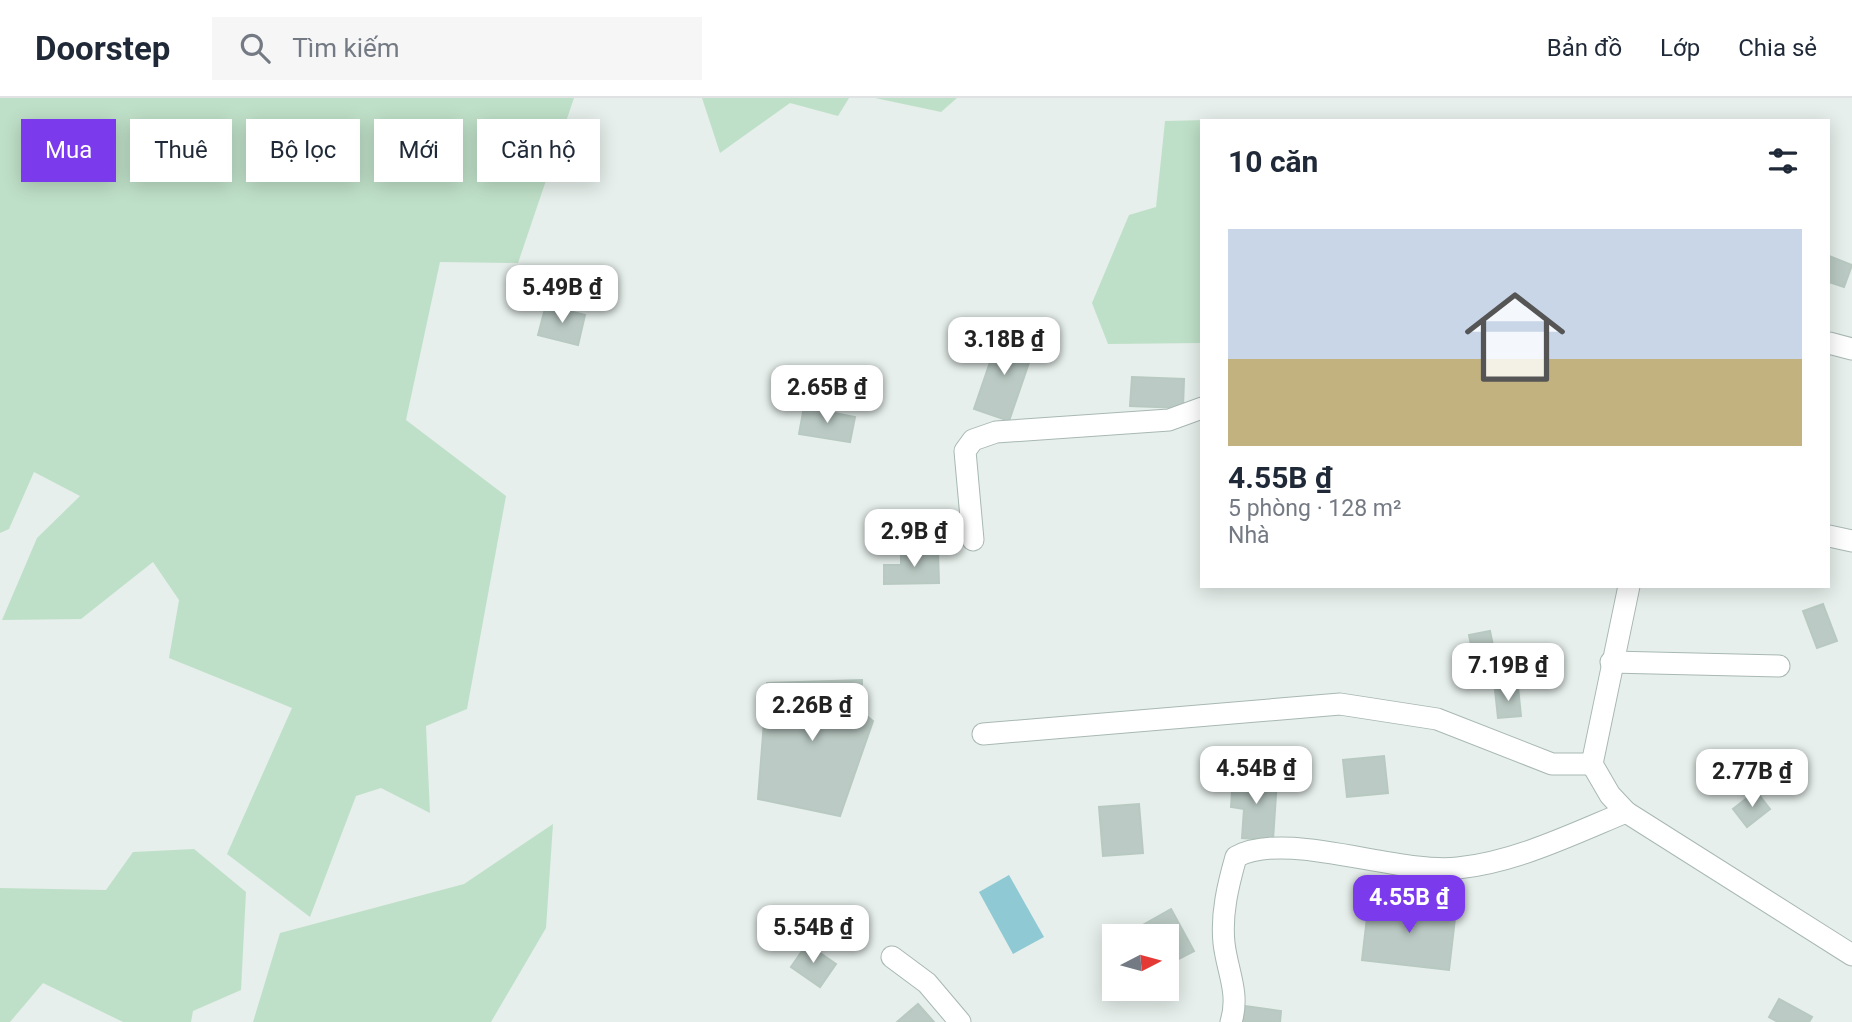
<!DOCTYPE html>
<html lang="vi">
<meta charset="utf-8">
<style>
:root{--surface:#fff;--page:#f6f6f7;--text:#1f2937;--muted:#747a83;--line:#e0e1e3;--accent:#7c3aed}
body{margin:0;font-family:Roboto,sans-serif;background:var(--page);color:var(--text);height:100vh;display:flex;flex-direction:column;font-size:26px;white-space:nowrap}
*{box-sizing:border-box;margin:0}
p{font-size:23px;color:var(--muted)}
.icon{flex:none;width:38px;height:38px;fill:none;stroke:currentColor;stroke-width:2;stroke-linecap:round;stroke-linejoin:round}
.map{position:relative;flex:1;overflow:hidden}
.sheet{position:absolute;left:1200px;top:21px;width:630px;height:469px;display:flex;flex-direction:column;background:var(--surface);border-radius:0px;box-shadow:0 4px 18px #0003}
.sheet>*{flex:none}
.hud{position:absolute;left:21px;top:21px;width:665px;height:63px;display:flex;gap:14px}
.needle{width:46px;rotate:84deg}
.buttons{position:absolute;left:1102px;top:826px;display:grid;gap:14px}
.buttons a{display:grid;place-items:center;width:77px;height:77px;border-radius:0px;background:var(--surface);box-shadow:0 4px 18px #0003;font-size:35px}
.price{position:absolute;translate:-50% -60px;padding:0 16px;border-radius:14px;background:#fff;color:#222;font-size:23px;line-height:46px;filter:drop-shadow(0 2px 4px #0008)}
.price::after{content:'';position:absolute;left:50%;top:42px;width:21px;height:16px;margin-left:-10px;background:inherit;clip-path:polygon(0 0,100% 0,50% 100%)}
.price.current{background:var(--accent);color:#fff}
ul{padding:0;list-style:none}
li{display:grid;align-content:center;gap:14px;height:371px;padding:0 28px}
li+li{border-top:2px solid var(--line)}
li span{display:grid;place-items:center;height:217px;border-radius:0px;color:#555}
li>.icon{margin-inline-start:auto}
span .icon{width:126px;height:126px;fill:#fffc;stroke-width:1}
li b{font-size:30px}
h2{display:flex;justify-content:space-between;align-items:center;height:84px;padding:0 28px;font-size:30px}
.pill{padding:0 24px;border-radius:0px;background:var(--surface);box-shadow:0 4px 18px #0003;font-size:24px;line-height:63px}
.pill.current{background:var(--accent);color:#fff}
header{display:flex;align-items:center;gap:42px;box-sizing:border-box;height:98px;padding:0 35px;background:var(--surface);border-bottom:2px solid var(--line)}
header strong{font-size:33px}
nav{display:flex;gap:38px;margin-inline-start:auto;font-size:24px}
.search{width:490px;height:63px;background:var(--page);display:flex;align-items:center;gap:18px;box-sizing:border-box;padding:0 24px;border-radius:0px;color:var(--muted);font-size:26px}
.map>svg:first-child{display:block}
.green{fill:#bfe0c8}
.water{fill:#8ec9d4}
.building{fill:#bbcac4;stroke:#b8c9c2;stroke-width:2}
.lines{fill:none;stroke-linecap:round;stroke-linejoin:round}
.street-casing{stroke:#a8b8b2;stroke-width:23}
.street{stroke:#fff;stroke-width:21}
</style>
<header>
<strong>Doorstep</strong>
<div class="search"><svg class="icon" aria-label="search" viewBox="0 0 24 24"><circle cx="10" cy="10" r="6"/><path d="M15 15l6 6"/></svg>Tìm kiếm</div>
<nav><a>Bản đồ</a><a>Lớp</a><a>Chia sẻ</a></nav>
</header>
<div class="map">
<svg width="1852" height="924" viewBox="0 0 1852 924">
<rect width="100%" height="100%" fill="#e6efeb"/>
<g class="green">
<path d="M0,0H574L518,165L440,164L406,322L506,398L467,611L426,628L430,715L381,690L356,698L310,819L227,756L292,610L169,560L179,502L153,464L81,521L2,522L37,440L80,398L34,374L9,431L0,435Z"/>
<path d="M702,0H849L838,18L790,5L720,55Z"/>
<path d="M875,0H957L941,14Z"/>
<path d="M1250,21L1202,23V245L1108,246L1092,205L1129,117L1156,109L1165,23Z"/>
<path d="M553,726L546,830L491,924H253L280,835L464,786Z"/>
<path d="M194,751L246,794L241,892L193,913L191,924H123L43,885L10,924H0V790L106,792L133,754Z"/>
</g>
<path class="water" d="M1009,777L1044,839L1013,856L979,794Z"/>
<g class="building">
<path d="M1829,158L1852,167L1844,189L1829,184Z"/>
<path d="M546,207L585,217L578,247L538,237Z"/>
<path d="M1000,235L1035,247L1009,323L974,311Z"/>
<path d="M1132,279L1184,281L1183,310L1130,308Z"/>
<path d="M804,309L855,319L850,344L799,336Z"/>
<path d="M938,453L939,485L884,486V467H901V454Z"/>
<path d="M1823,506L1837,543L1817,550L1803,513Z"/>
<path d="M1490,533L1497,567L1476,571L1469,537Z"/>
<path d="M862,582V614L873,623L840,718L758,701L767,585Z"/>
<path d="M1518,589L1521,618L1498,620L1495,592Z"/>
<path d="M1384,658L1388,695L1347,699L1343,662Z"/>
<path d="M1233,679L1277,682L1273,742L1242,740L1244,711L1231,709Z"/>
<path d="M1756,693L1770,711L1747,729L1733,711Z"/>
<path d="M1139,706L1143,755L1103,758L1099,709Z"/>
<path d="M1369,802L1456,812L1449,872L1362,862Z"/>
<path d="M1171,811L1194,853L1167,867V838H1149L1143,827Z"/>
<path d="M807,846L836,866L820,889L791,869Z"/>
<path d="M1779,901L1812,919L1809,924H1778L1769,919Z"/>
<path d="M918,906L934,924H897Z"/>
<path d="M1245,908L1281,913L1280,924H1243Z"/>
</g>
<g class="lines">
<g class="street-casing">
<g id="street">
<path d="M1829,245L1852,251"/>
<path d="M1829,438L1852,443"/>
<path d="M973,442L965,353L973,342L996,334L1169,322L1202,310"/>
<path d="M1629,488L1592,666L1610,697L1626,714L1852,857"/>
<path d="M1611,564L1779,568"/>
<path d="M983,636L1340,606L1437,621L1552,666H1592"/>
<path d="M892,859L927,885L960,924"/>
<path d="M1231,924C1240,895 1227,873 1224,845C1221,816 1228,787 1236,759C1286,731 1396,777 1458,770C1516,764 1573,736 1626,714"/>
</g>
</g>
<use href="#street" class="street"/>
</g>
</svg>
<div class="buttons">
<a><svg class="needle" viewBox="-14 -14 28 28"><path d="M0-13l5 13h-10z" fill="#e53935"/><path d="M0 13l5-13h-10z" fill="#747a83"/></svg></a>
</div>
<b class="price" style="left:562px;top:227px">5.49B ₫</b>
<b class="price" style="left:1004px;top:279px">3.18B ₫</b>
<b class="price" style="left:827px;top:327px">2.65B ₫</b>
<b class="price" style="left:914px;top:471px">2.9B ₫</b>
<b class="price" style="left:1508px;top:605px">7.19B ₫</b>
<b class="price" style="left:812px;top:645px">2.26B ₫</b>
<b class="price" style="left:1256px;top:708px">4.54B ₫</b>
<b class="price" style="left:1752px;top:711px">2.77B ₫</b>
<b class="price current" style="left:1409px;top:837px">4.55B ₫</b>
<b class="price" style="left:813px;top:867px">5.54B ₫</b>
<div class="hud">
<a class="pill current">Mua</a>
<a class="pill">Thuê</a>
<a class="pill">Bộ lọc</a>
<a class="pill">Mới</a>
<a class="pill">Căn hộ</a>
</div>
<section class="sheet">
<h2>10 căn<svg class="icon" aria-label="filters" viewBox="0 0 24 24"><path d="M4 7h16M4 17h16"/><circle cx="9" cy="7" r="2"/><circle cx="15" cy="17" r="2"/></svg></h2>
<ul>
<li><span style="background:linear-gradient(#c9d6e8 60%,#c2b280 0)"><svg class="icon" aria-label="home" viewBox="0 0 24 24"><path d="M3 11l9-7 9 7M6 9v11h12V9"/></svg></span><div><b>4.55B ₫</b><p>5 phòng · 128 m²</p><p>Nhà</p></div></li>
</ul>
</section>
</div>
